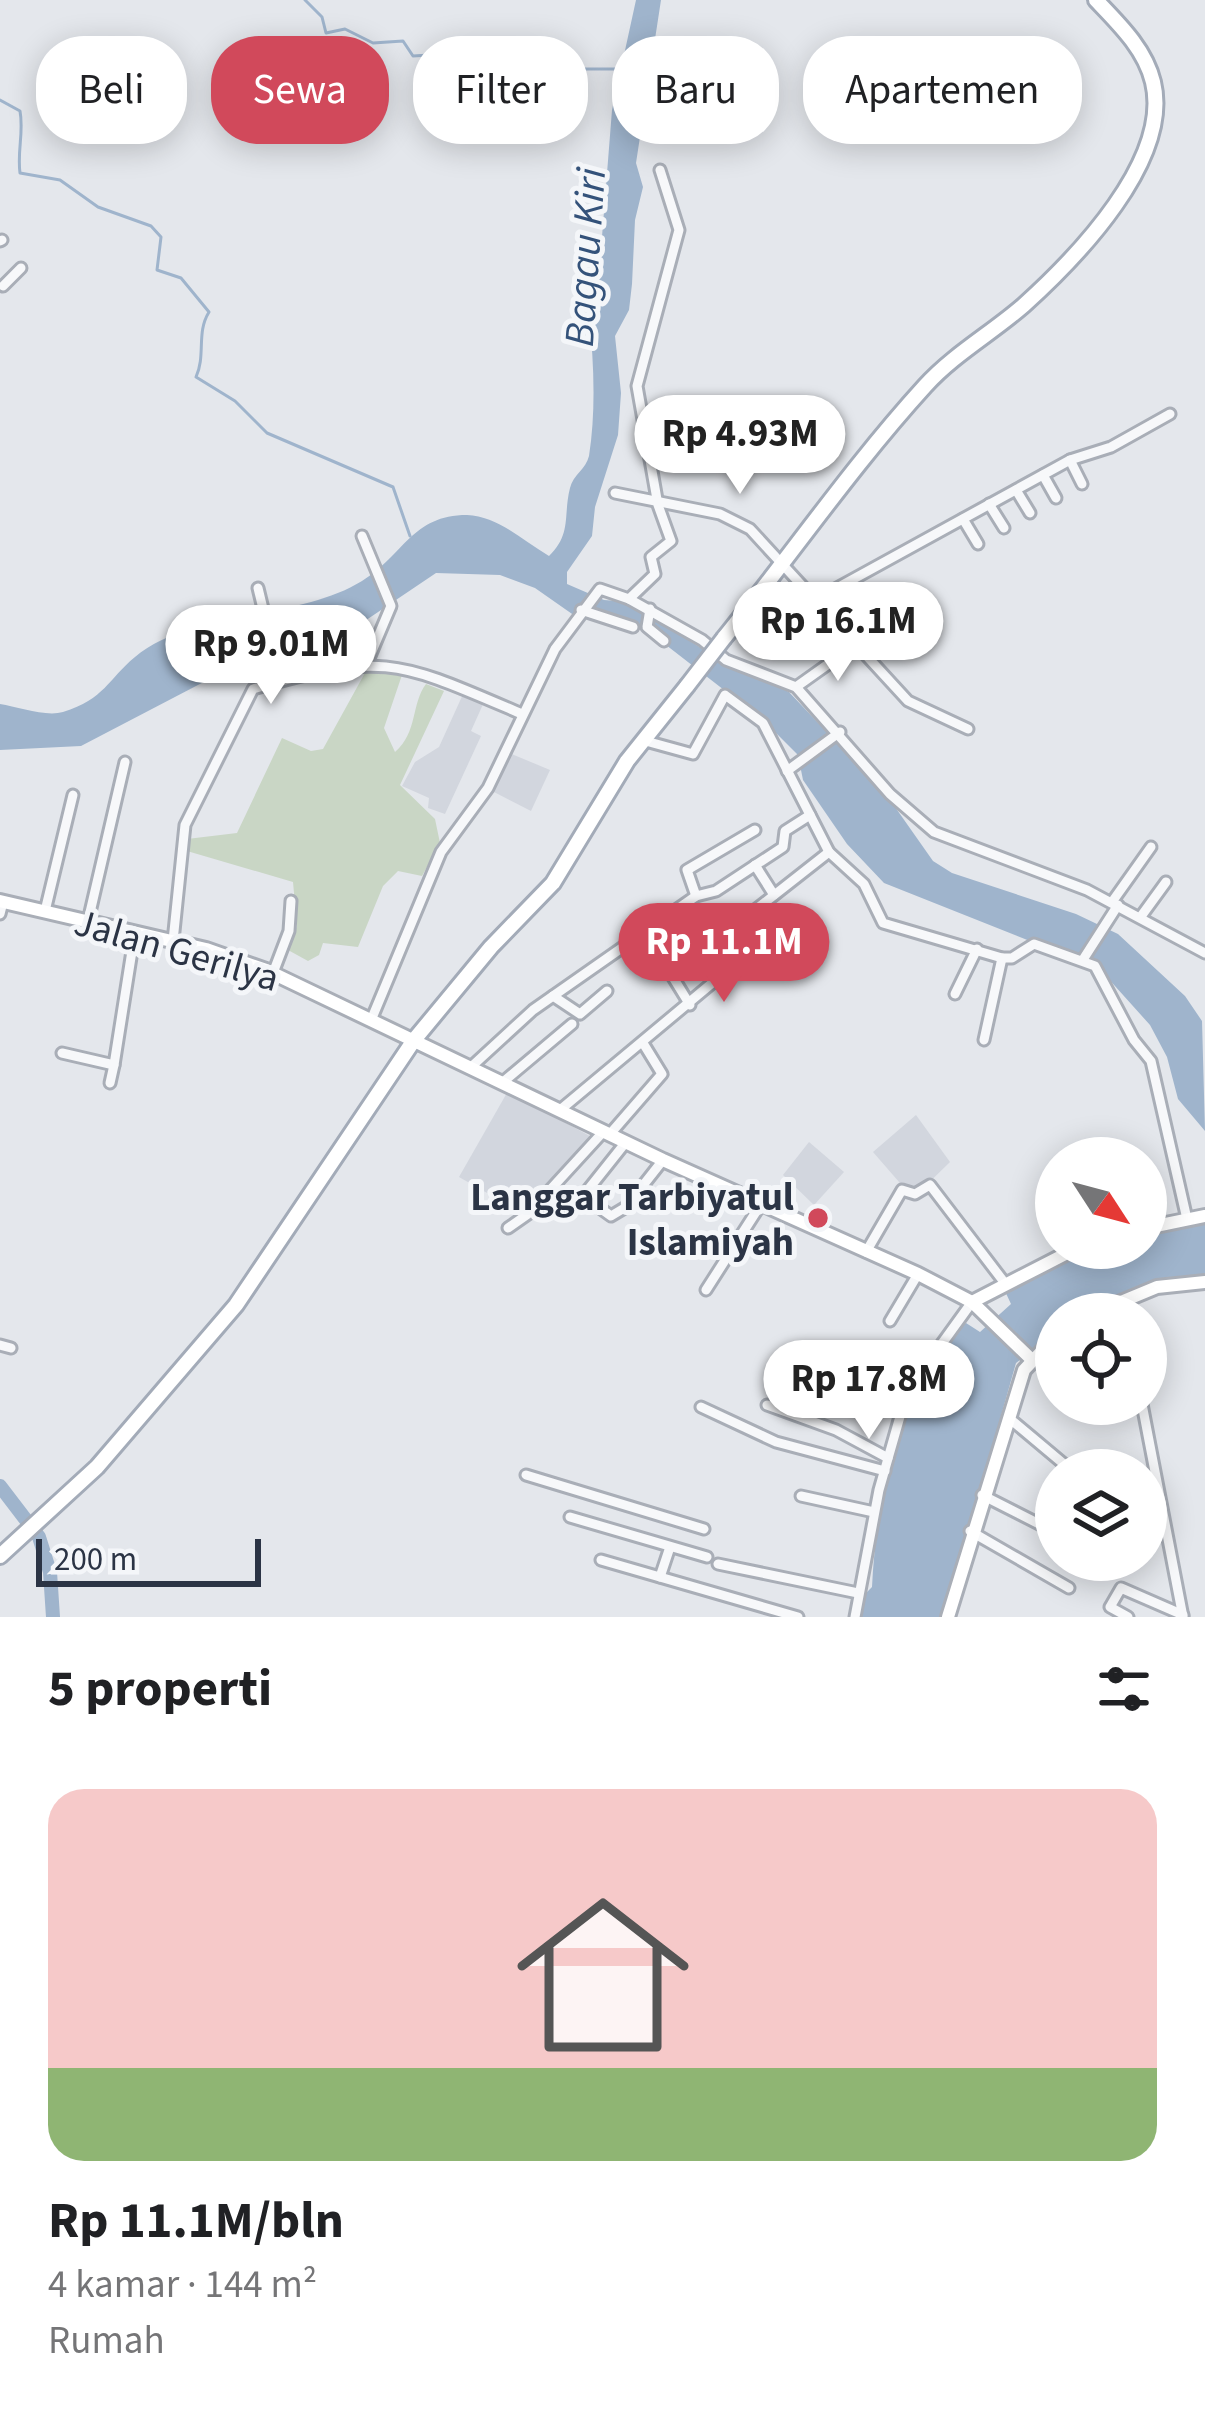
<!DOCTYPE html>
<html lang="id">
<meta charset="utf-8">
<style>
:root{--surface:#fff;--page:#f6f6f6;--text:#202124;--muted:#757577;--accent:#d1495b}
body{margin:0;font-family:"Source Sans 3",sans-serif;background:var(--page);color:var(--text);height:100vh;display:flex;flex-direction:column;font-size:45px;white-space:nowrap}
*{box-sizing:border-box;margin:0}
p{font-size:39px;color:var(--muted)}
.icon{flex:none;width:66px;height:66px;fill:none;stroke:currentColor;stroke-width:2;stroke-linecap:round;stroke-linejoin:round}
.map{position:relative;height:1617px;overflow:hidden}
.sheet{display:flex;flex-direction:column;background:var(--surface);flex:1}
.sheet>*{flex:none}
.banner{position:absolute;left:36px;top:36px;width:1134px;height:108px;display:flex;gap:24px}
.needle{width:78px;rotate:126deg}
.buttons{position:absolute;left:1035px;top:1137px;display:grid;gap:24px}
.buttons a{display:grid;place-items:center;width:132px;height:132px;border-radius:50%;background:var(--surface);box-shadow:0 6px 30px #0003;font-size:60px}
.scale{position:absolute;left:36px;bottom:30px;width:225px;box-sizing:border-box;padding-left:12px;border:6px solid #2b3445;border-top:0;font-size:33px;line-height:42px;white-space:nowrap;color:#2b3445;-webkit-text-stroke:9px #f4f6f9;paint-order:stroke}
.price{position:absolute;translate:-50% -102px;padding:0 27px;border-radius:42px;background:#fff;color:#222;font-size:39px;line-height:78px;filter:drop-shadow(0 3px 6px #0008)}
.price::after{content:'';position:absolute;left:50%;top:72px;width:36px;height:27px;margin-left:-18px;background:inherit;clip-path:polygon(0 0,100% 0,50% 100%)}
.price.selected{background:var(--accent);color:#fff}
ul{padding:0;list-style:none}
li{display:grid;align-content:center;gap:24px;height:636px;padding:0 48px}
li span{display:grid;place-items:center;height:372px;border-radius:36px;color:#555}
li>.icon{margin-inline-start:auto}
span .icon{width:216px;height:216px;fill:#fffc;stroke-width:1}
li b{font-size:51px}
h2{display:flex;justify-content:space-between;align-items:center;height:144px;padding:0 48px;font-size:51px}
.tag{padding:0 42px;border-radius:48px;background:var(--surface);box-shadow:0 6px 30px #0003;font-size:42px;line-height:108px}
.tag.selected{background:var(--accent);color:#fff}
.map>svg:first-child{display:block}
.built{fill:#d2d6de}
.green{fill:#c9d6c5}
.water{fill:#9fb4cc}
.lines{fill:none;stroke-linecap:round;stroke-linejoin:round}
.stream{stroke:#9fb4cc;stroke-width:3}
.river{stroke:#9fb4cc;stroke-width:14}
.street-casing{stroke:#a9aeb7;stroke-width:15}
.secondary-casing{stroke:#a9aeb7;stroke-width:18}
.primary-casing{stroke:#a3abb8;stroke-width:20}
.street{stroke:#f7f8fa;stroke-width:9}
.secondary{stroke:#fff;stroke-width:12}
.primary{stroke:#fff;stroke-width:14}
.primary-bridge-casing{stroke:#a3abb8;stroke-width:20;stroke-linecap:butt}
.primary-bridge{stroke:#fff;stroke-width:14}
.poi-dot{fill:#d1495b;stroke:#f4f6f9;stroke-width:4.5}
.labels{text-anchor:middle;stroke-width:10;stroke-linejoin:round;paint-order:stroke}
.street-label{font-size:39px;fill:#2b3445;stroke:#f4f6f9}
.poi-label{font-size:39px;font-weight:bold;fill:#2b3445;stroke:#f4f6f9;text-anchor:end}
.water-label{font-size:42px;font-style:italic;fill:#34527a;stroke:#f4f6f9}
</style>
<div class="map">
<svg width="1205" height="1617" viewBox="0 0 1205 1617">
<rect width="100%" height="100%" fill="#e4e7ec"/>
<g class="built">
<path d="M464,692L484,702L471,731L481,736L445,814L428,808L429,798L402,786L415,762L439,747Z"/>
<path d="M507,752L550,770L531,811L492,791Z"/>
<path d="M508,1091L597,1140L526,1215L459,1177Z"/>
<path d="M916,1115L950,1162L913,1198L873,1152Z"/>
<path d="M809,1142L844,1172L814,1205L783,1175Z"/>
</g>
<path class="green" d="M366,671L403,672L384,728L395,752C418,732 411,704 426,684L444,691L400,785L435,819L440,843L422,876L398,871L383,886L358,947L323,943L319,955L308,961L288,950L297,926L293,882L187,851V839L237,833L282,738L311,751L323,749Z"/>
<g class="water">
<path d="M636,0H661L636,163L643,187L635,220L632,284L629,310L615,336L621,393L618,435L595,507L592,536L567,572V584L604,600L630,602L721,661L789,692L888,797L933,861L952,873L1076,914L1118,934L1185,996L1202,1021L1205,1131L1178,1099L1167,1057L1150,1025L1088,956L1055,951L884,883L847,844L803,780L798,755L764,721L648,631L575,616L535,588L500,575L436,573L341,637L219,674L81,746L0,750V704C18,707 46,717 63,712C105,699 108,679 135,657C193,609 297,621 362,581C404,555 412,515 467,515C498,516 523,541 549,556C572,534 563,515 570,488C573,475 586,469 589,456C596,412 594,362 589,316L597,300L612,110Z"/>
<path d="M1205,1223V1277L1156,1284L1085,1314H1056V1332L1016,1363L944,1617H860L865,1594L872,1587C875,1527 886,1453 913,1396C925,1372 946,1348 962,1327L966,1323L980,1332L1011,1304L1004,1289C1050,1266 1093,1248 1146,1248V1237Z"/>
</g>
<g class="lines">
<g class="stream">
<path d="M305,0L322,17L326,33L345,29L373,43L403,41L413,56C447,54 461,46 493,65L507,60L562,69H622"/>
<path d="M0,100L20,111C24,132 17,151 20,173L60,180L98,207L151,226L161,237L157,270L181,278L209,312C196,333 206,355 196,377L235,401L267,433L393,487L410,536"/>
</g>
<path class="river" d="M0,1486L39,1537L50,1572L53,1617"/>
<g class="street-casing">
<g id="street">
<path d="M0,241L2,240"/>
<path d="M3,286L21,268"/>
<path d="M1070,460L1082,484"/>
<path d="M1043,475L1056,498"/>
<path d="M1016,490L1030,513"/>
<path d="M615,493L720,514L750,529L908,701L968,729"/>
<path d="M989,504L1004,528"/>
<path d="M963,519L978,544"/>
<path d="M362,536L391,606L367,663"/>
<path d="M258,588L265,617V685"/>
<path d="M629,599L702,640L726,660L796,687L890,794L934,832L1087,890L1205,953"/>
<path d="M817,599L1070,460L1111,447L1170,414"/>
<path d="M650,609L647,627L664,641"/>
<path d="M581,610L633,627"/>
<path d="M796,687L855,645"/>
<path d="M642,740L693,754L725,695L763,723L829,852L864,884L883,923L1002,958H1012L1034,944L1095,966L1134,1040L1151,1061L1187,1219"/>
<path d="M787,771L840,732"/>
<path d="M755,865L774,895"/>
<path d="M696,896L687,870L755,830"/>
<path d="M1112,902L1151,847"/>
<path d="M45,911L73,795"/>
<path d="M0,914L3,902"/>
<path d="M1142,915L1166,882"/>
<path d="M88,921L125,762"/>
<path d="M173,941L185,825L253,689C385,651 398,661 522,714"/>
<path d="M1084,958L1118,905"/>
<path d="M273,973L289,931L291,901"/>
<path d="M955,994L977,949"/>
<path d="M553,996L580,1014L607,991"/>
<path d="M690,1005L663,961L700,927"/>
<path d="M372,1018L441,852L488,788L555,649L600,589L629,599L655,574L651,557L671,541L658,505L637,386L679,230L660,170"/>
<path d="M984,1040L1002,958"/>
<path d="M62,1053L114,1065L135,932"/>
<path d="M471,1067L533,1010L696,896L716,891L783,847L785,831L810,815"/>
<path d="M503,1082L572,1024"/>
<path d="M110,1083L114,1065"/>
<path d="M560,1110L741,959L743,953L731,929L829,852"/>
<path d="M610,1134L662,1074L643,1043"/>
<path d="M626,1142L583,1196L611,1216L626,1207L663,1160"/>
<path d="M508,1228L528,1214L604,1131"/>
<path d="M866,1252L902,1190L915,1194L930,1185L1004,1282"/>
<path d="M706,1290L761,1204"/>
<path d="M890,1321L918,1274"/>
<path d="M0,1345L11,1348"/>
<path d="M1044,1345L1056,1363"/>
<path d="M1142,1404L1183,1617"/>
<path d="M767,1405L836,1430L888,1458"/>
<path d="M701,1407L776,1442L885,1471"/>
<path d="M1009,1418L1071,1470"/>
<path d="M526,1475L704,1529"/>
<path d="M982,1495L1045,1527"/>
<path d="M801,1496L874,1512"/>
<path d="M570,1517L707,1557"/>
<path d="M970,1531L1069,1588"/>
<path d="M601,1560L798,1617"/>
<path d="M718,1564L858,1593"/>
<path d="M660,1577L670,1547"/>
<path d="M855,1617L879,1490L907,1392L972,1302"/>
<path d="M1128,1617L1110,1607L1121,1588L1183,1615"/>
</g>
</g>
<g class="secondary-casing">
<g id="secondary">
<path d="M0,901L206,949L266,970L663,1160L918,1274L972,1302L1030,1358"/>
<path d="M1146,1228L1205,1216"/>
<path d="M972,1302L1077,1248"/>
<path d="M1092,1314L1157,1287L1205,1282"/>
<path d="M948,1617L1024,1370L1056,1336"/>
</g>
</g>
<g class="primary-casing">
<g id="primary">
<path d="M724,638C791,555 853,465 925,386C954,354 992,333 1024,305C1076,258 1172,160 1153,82C1145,49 1119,24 1096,0"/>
<path d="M0,1556L97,1467L236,1305L414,1040L491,947L553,883L627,761L687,686"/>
</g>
</g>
<use href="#street" class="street"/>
<use href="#secondary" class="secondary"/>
<use href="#primary" class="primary"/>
<g class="primary-bridge-casing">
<path id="primary-bridge" d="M687,686L724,638"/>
</g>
<use href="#primary-bridge" class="primary-bridge"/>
</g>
<circle class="poi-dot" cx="818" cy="1218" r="12"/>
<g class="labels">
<g class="street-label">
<text transform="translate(177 949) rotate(16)" y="14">Jalan Gerilya</text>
</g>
<g class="poi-label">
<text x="794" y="1210">Langgar Tarbiyatul<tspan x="794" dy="45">Islamiyah</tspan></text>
</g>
<g class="water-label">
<text transform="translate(584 257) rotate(-86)" y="15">Bagau Kiri</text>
</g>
</g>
</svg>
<div class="buttons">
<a><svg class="needle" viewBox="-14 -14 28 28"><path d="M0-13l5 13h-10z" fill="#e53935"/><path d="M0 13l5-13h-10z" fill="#757577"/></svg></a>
<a><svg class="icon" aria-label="locate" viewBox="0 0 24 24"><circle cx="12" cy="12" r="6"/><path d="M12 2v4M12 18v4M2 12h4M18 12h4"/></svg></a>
<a><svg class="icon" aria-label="layers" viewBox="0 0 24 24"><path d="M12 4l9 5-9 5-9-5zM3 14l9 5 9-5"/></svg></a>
</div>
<div class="scale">200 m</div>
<b class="price" style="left:740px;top:497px">Rp 4.93M</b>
<b class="price" style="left:838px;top:684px">Rp 16.1M</b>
<b class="price" style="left:271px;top:707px">Rp 9.01M</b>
<b class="price selected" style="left:724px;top:1005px">Rp 11.1M</b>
<b class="price" style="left:869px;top:1442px">Rp 17.8M</b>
<div class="banner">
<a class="tag">Beli</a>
<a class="tag selected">Sewa</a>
<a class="tag">Filter</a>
<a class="tag">Baru</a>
<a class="tag">Apartemen</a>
</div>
</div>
<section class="sheet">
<h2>5 properti<svg class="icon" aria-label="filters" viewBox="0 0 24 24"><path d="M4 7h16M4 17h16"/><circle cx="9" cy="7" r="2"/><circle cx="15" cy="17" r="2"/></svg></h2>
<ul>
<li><span style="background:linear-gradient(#f6c9c9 75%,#8fb573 0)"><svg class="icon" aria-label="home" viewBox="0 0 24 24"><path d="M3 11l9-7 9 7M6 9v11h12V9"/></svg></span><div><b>Rp 11.1M/bln</b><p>4 kamar · 144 m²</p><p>Rumah</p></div></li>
</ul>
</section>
